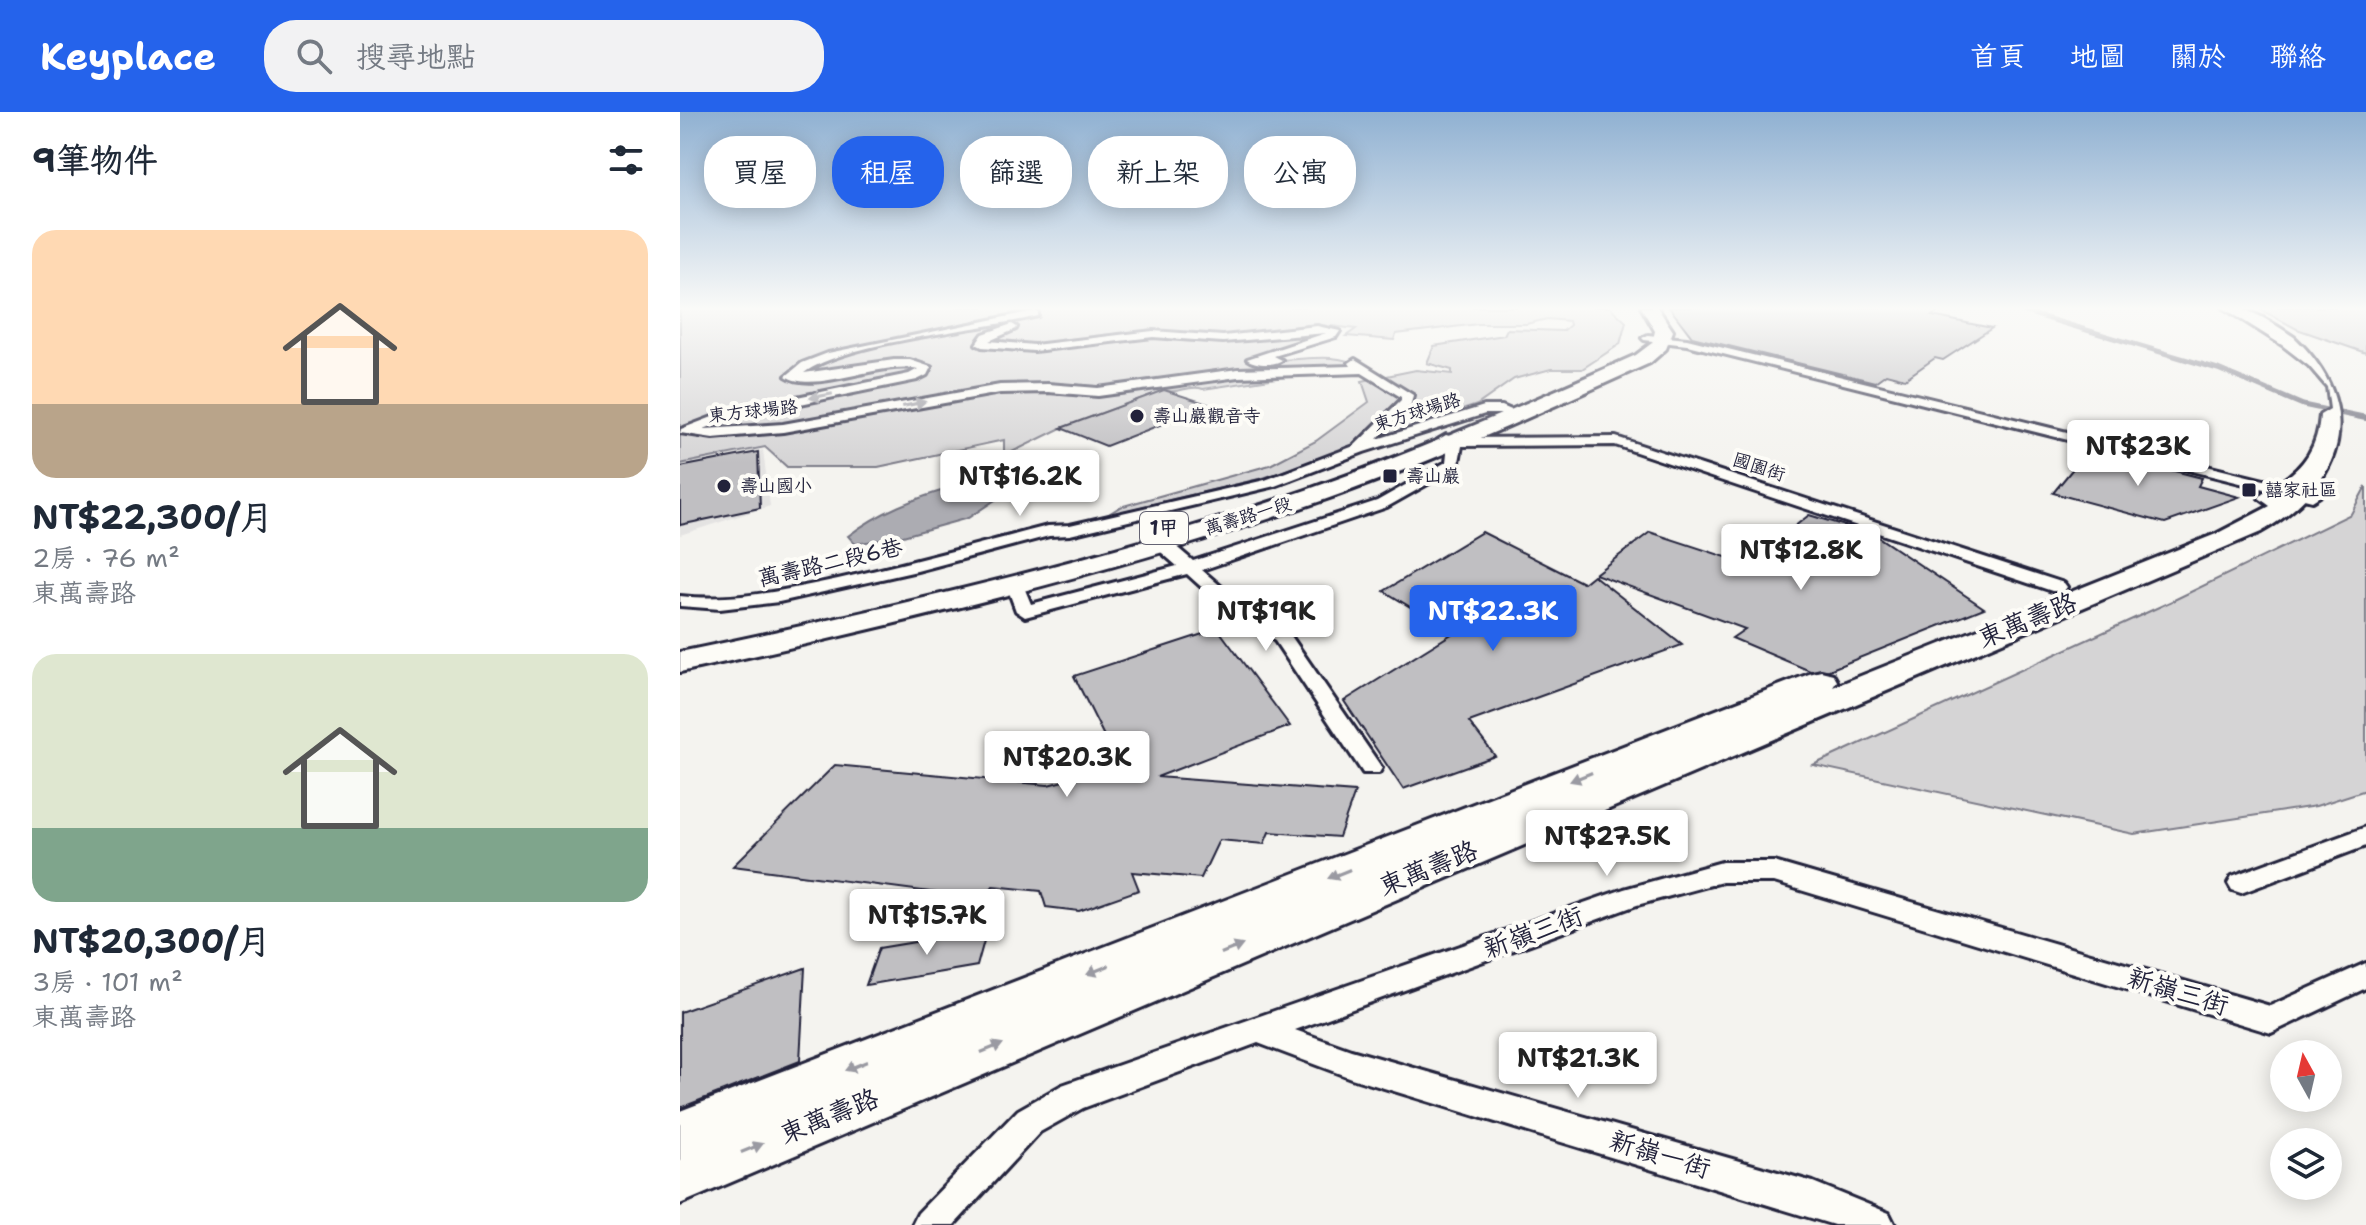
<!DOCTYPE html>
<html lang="zh-TW">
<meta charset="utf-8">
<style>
:root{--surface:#fff;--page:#f2f2f3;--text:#1f2937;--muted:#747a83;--accent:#2563eb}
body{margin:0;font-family:"Shantell Sans","LXGW WenKai TC",sans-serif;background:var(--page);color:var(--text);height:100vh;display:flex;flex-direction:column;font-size:30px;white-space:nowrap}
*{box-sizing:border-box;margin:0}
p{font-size:26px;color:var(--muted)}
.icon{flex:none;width:44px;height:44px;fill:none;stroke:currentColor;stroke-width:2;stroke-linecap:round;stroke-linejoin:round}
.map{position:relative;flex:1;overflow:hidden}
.panel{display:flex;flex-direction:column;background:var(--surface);width:680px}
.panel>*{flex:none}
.top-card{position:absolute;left:24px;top:24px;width:760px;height:72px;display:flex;gap:16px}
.needle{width:52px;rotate:352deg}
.controls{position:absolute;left:1590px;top:928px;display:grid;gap:16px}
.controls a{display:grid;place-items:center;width:72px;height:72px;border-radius:50%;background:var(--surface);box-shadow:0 4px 20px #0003;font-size:40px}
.price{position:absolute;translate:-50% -68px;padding:0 18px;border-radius:8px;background:#fff;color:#222;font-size:26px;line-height:52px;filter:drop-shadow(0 2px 4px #0008)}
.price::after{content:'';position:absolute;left:50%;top:48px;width:24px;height:18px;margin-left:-12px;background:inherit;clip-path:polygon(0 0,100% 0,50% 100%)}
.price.current{background:var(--accent);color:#fff}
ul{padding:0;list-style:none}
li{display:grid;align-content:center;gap:16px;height:424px;padding:0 32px}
li span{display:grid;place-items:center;height:248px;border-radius:24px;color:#555}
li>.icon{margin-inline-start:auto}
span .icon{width:144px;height:144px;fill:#fffc;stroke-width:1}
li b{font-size:34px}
h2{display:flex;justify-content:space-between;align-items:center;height:96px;padding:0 32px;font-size:34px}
.chip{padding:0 28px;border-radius:32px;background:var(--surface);box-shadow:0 4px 20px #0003;font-size:28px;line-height:72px}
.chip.current{background:var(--accent);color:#fff}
header{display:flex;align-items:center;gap:48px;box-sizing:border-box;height:112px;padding:0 40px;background:var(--accent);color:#fff}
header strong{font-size:38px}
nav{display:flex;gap:44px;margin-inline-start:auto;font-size:28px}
.search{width:560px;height:72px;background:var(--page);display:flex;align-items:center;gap:20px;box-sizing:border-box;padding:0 28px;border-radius:32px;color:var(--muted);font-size:30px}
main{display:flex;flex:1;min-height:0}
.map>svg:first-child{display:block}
.built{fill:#e4e3e2}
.green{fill:#d5d4d5;stroke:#7c7b88;stroke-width:2}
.water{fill:#acacb2;stroke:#757582;stroke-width:2}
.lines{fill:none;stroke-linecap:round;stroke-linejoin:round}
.stream-far1{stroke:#757582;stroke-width:5}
.stream{stroke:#757582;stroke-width:6}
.building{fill:#c0bfc2;stroke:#22223b;stroke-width:2}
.minor-casing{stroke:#22223b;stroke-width:6}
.primary-casing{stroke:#22223b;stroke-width:6}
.minor{fill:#fdfcf7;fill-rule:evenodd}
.primary{fill:#fdfcf7;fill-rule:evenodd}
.oneway{fill:#9a9aa2}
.poi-dot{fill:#22223b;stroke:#fdfcf7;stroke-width:3}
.labels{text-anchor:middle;stroke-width:8;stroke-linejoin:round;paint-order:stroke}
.far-street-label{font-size:18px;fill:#22223b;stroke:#fdfcf7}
.far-poi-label{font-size:18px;fill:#22223b;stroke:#fdfcf7;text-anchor:start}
.shield{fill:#fdfcf7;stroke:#646373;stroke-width:2}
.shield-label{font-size:20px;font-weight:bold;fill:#22223b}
.street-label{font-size:22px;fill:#22223b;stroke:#fdfcf7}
.near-street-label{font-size:26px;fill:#22223b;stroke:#fdfcf7}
</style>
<header>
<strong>Keyplace</strong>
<div class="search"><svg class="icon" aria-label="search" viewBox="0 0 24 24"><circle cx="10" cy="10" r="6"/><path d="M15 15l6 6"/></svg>搜尋地點</div>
<nav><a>首頁</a><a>地圖</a><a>關於</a><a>聯絡</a></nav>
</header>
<main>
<section class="panel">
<h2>9筆物件<svg class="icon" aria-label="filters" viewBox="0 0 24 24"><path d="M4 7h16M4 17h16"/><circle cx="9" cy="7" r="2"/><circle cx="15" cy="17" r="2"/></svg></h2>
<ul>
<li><span style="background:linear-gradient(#ffd9b3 70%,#b9a48a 0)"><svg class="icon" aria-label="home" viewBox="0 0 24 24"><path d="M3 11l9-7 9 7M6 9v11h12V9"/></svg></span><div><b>NT$22,300/月</b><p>2房 · 76 m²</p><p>東萬壽路</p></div></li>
<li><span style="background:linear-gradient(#dfe7d0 70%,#7fa58c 0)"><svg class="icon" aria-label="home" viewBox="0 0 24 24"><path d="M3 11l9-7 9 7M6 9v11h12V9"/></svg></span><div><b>NT$20,300/月</b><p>3房 · 101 m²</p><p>東萬壽路</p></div></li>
</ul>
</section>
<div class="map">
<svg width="1686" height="1113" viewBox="0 0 1686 1113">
<rect width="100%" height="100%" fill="#f4f3ef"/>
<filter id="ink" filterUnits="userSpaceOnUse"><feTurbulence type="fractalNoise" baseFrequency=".0125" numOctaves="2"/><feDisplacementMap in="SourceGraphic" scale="16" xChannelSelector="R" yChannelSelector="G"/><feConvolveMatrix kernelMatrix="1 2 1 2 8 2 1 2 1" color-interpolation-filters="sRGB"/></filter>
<g filter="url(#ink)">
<path class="built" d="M83,338L90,394L0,423V354Z"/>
<g class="green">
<path d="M0,195H930L946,210L940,232L902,257H871L834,267L797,293L583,366L427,403L440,395L590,353L636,329L689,290L682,269L736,258L772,262V258L747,251L754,234L824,223L827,217L883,219L890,213L889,209L867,207L846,212H798L716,222L714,228L666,224L676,217L652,214L655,219L576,245C610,254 648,236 680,254L523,277C508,272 498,283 484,278L381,316L324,344V328L198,355H107L85,335L0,352Z"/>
<path d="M1576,195H1686V241L1617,217Z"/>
<path d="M1686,374V678L1636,694L1454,722L1133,653L1492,489L1671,402Z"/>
</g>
<path class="water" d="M275,375L315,388L288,406L223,424L175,432L168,424C201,399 235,386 275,375Z"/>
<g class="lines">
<path class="stream-far1" d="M1329,195L1538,257L1623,293L1661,301"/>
<path class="stream" d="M1652,299L1686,306"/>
</g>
<g class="building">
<path d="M989,195H1266L1252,204L1312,216L1263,248L1255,246L1225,267L1206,262L1195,270L1012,225Z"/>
<path d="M484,278L531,293L426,334L381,316Z"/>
<path d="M1409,337L1522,366L1518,374L1559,385L1485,411L1373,381Z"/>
<path d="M78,340L80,396L0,413V355Z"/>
<path d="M1129,403L1195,423L1304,496L1149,558L1130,559L1052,526L1065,517L915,462L970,420L1067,452Z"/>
<path d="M802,420L903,471L913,463L1002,533L789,610L815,644L723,677L664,589L773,521L704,479Z"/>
<path d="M538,517L610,614L477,665L675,680L659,725L589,720L584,732L539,728L521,766L452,760L459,778L399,799L366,795L361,779L313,774L303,787L53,754L155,653L368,673L439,654L394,564Z"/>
<path d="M307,818L297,854L186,873L199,836Z"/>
<path d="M125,856L120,949L0,996V900Z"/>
</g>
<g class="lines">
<g class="minor-casing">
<g id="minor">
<path d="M354,199L358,200V204C300,218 167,229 124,261L214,248H230L251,255L247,263L237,268L52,306L24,317L103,312L320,273L368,272L418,276L558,257L671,254L669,251L675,247L733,283L731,292L697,327L804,294H822L843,303L836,307L821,302H805L684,340L595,374L390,423L369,424L237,459L99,490L40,497L0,494V484C55,490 105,478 158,467C229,451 298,432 368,414L390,413L585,368L674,334L721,288V285L682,261L558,265L418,284L368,280L320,281L103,320L33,326L0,321L1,317L48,299L229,262L238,257C201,248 134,283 106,264L122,251L148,241Z"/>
<path d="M332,212L337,215L336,217L309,229L354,233L473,219L543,224L637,214L660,219L656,225L594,244L602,248C594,254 575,253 567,247L646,221L543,230L473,225L354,239L302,235L296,232L303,222Z"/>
<path d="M968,223L1007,227L1637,381L1640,384L1632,389L1007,233L964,228L962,226Z"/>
<path d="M766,323L776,326L936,325L1384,471L1387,475L1384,479H1372L935,333L782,334L778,355L707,395L522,458L550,482L609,521L702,656L699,661H683L595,529L538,490L507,462L345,505L336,499L326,472L329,468H341L351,492L497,454L474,434L472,430L474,426H486L513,449L697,389L766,350L768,332L759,327Z"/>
<path d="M1686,715V734L1561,781L1552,778L1548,771L1552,764Z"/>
<path d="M1042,750H1094L1590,894L1686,851V876L1591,921L1094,770H1042L957,793L615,918L671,938L1133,1070L1209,1101L1215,1113H1154L671,966L578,931L403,996L360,1020L274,1113H232L238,1101L338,998L382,973L944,777Z"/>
</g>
</g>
<g class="primary-casing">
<g id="primary">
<path d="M961,195H977L993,219L986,237L970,251C861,300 753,350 641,389C432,462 216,513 0,560V540C211,496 422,448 626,378C739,339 848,291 956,243L972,231L975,219Z"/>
<path d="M1542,195C1569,194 1591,210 1614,225C1686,293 1668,370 1581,420L0,1092V999L1129,562L1141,559L1153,562L1157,569L1153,575L1536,422L1590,394L1579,386C1584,379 1591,376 1599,371C1625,354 1638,334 1640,303L1650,297L1647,275L1629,254L1602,233Z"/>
</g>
</g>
<use href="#minor" class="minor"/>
<use href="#primary" class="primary"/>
</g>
<defs><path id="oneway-solid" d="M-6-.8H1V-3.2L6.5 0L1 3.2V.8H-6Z" transform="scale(2)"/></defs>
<g class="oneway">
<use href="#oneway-solid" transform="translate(141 284) rotate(169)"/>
<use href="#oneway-solid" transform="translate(234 292) rotate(-12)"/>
<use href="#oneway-solid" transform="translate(901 665) rotate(158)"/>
<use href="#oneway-solid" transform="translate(659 762) rotate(158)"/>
<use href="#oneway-solid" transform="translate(552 837) rotate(-22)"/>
<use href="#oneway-solid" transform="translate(418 858) rotate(158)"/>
<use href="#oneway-solid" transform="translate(312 936) rotate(-22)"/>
<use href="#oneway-solid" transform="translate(176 954) rotate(158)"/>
<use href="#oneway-solid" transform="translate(72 1036) rotate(-22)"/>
</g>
</g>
<linearGradient id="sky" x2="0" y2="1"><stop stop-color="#90b1d2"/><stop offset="0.56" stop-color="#fafaf8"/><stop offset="1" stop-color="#fafaf8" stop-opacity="0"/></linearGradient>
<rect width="1686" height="351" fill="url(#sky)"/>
<g class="poi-dot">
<circle cx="457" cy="304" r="8"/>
<rect x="702" y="356" width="16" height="16" rx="4"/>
<circle cx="44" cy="374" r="8"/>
<rect x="1561" y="370" width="16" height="16" rx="4"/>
</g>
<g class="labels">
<g class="far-street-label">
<text transform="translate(73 299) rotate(-6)" y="6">東方球場路</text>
<text transform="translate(737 300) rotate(-17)" y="6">東方球場路</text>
<text transform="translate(1079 355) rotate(18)" y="6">國園街</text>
<text transform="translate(568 404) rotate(-17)" y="6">萬壽路一段</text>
</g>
<g class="far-poi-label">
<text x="473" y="310">壽山巖觀音寺</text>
<text x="726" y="370">壽山巖</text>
<text x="60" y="380">壽山國小</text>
<text x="1585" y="384">囍家社區</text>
</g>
<rect class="shield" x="460" y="400" width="48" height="32" rx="6"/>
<g class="shield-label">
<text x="484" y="423">1甲</text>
</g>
<g class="street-label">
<text transform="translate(150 450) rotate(-13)" y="8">萬壽路二段6巷</text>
</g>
<g class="near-street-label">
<text transform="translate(1347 508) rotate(-22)" y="9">東萬壽路</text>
<text transform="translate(748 756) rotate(-22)" y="9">東萬壽路</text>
<text transform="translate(853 820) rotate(-20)" y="9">新嶺三街</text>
<text transform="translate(1498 879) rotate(17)" y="9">新嶺三街</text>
<text transform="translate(149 1004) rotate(-22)" y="9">東萬壽路</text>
<text transform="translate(980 1042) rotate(17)" y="9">新嶺一街</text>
</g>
</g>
</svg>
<div class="controls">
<a><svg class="needle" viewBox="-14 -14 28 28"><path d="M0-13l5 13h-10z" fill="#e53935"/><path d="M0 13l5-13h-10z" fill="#747a83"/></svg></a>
<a><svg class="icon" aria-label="layers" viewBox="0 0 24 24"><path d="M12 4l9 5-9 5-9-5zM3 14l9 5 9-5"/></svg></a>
</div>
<b class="price" style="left:1458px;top:376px">NT$23K</b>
<b class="price" style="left:340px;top:406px">NT$16.2K</b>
<b class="price" style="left:1121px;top:480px">NT$12.8K</b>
<b class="price" style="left:586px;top:541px">NT$19K</b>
<b class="price current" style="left:813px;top:541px">NT$22.3K</b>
<b class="price" style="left:387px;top:687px">NT$20.3K</b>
<b class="price" style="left:927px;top:766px">NT$27.5K</b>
<b class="price" style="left:247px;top:845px">NT$15.7K</b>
<b class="price" style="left:898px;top:988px">NT$21.3K</b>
<div class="top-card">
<a class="chip">買屋</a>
<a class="chip current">租屋</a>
<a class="chip">篩選</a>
<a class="chip">新上架</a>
<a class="chip">公寓</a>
</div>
</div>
</main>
